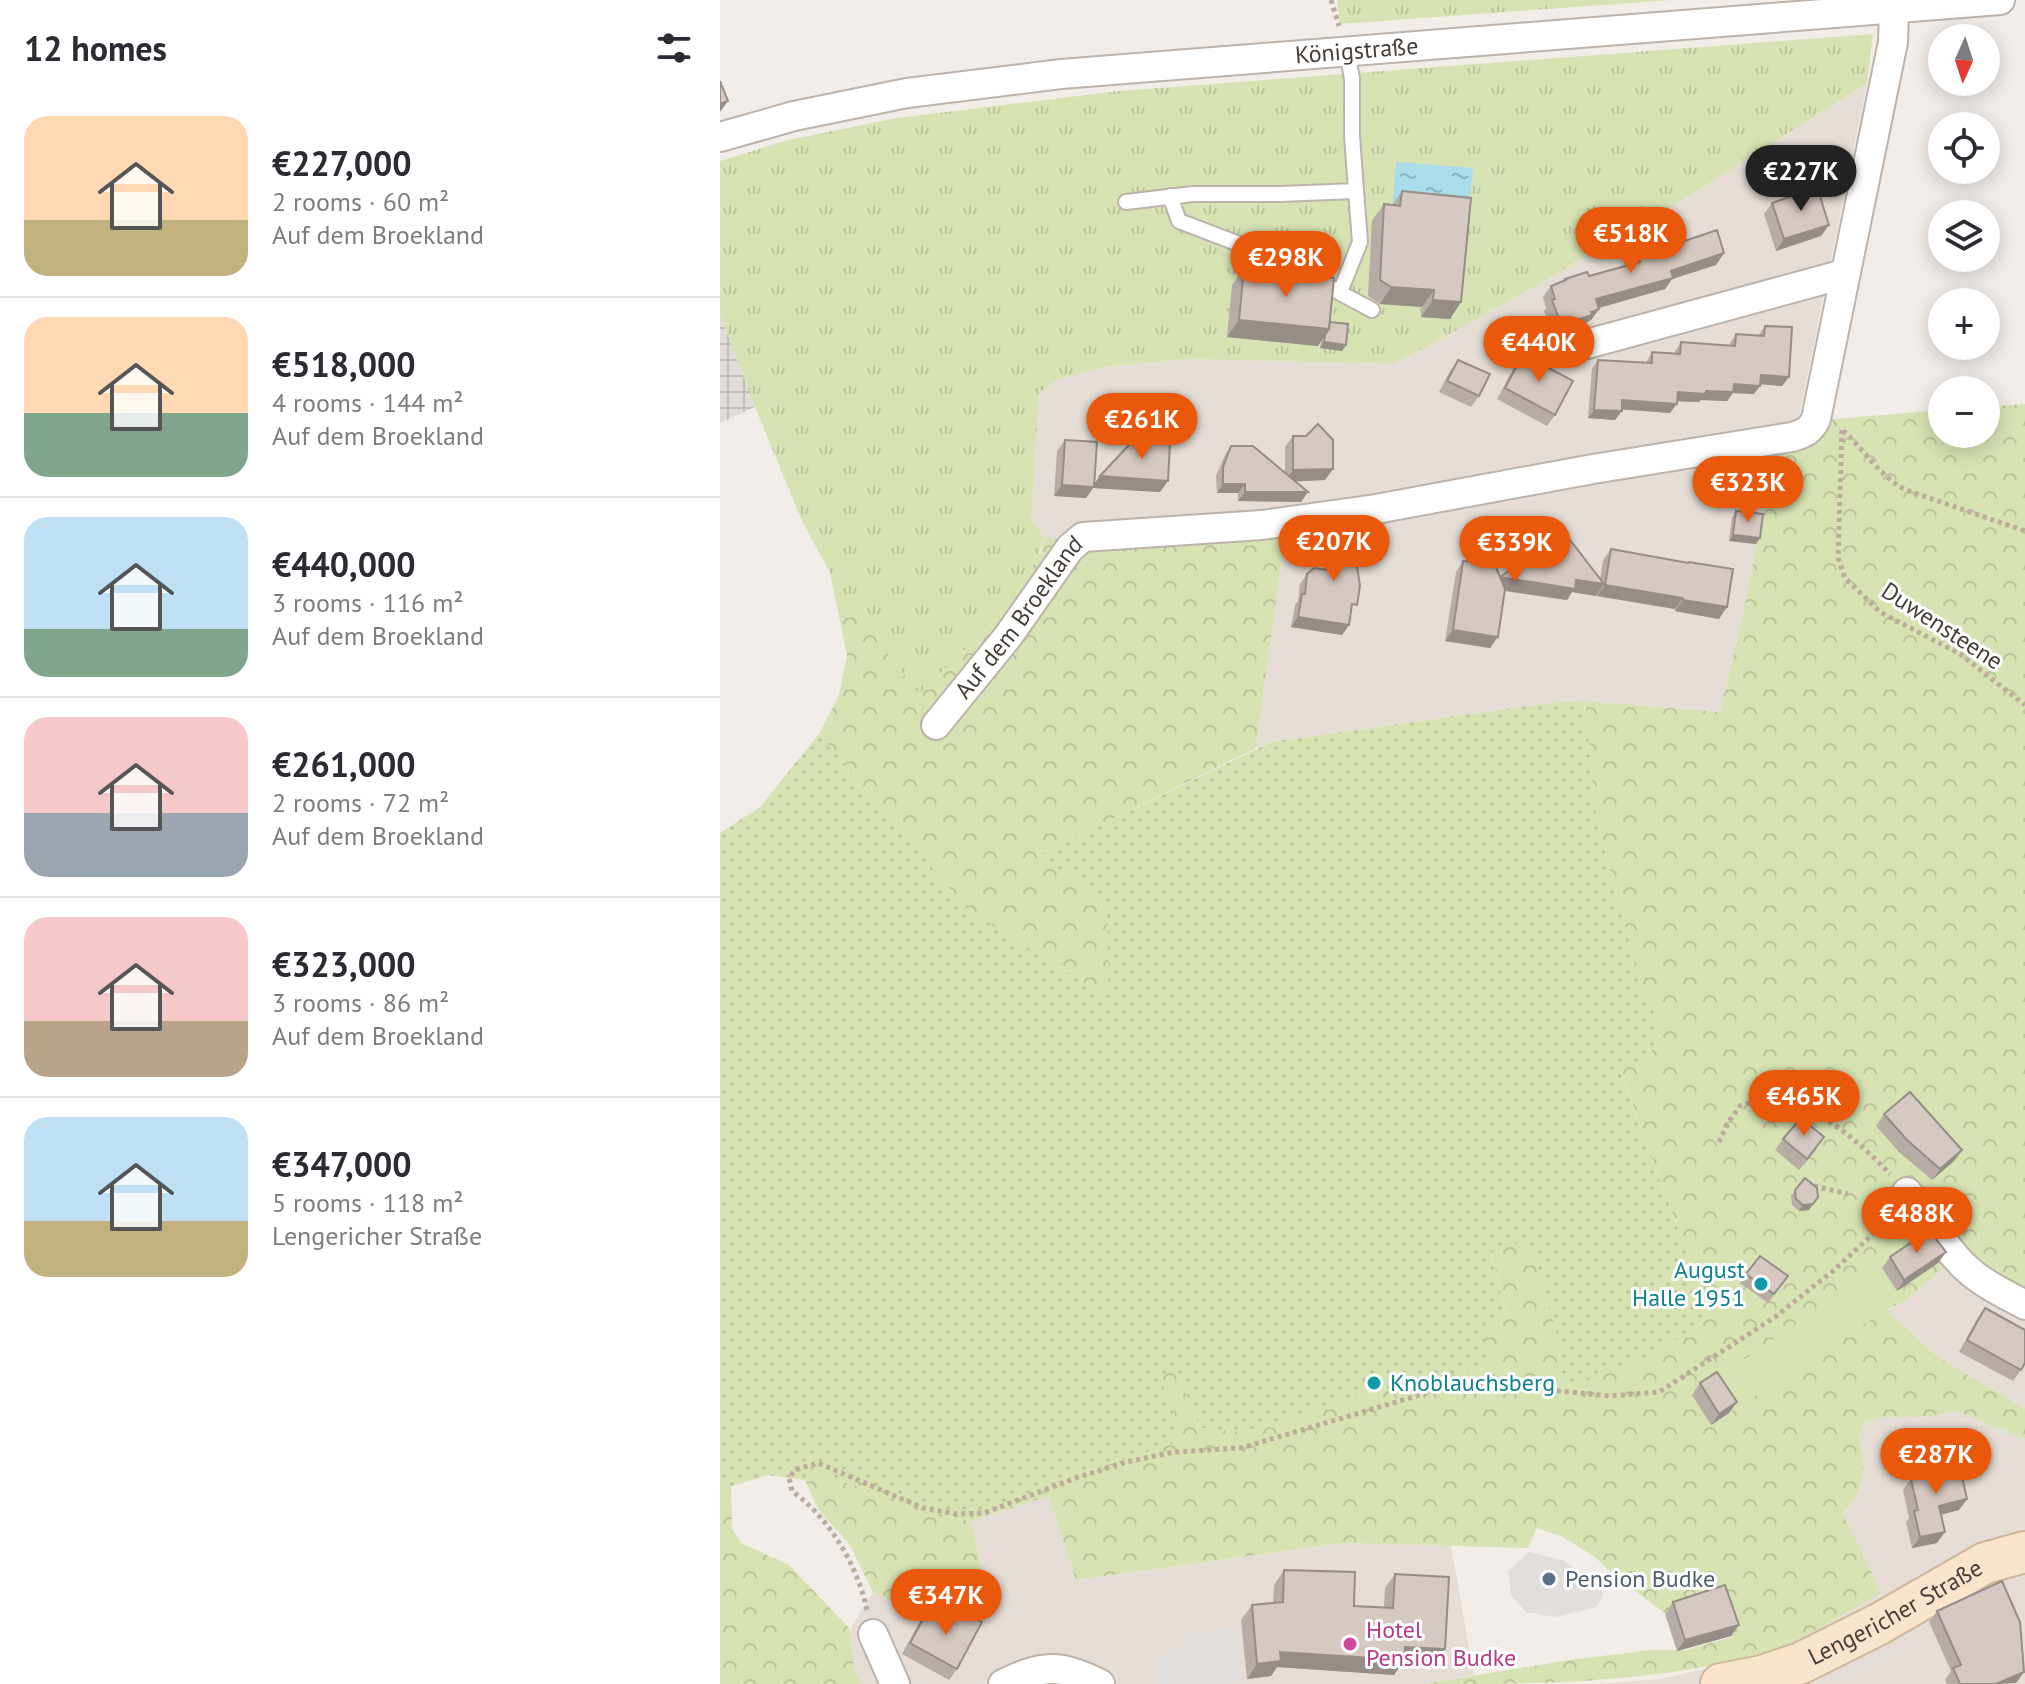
<!DOCTYPE html>
<meta charset="utf-8">
<style>
:root{--surface:#fff;--page:#f2f2f3;--text:#2b2b33;--muted:#7c7c81;--line:#e1e1e2;--accent:#ea580c}
body{margin:0;font-family:"PT Sans",sans-serif;background:var(--page);color:var(--text);height:100vh;display:flex;flex-direction:column;font-size:30px;white-space:nowrap}
*{box-sizing:border-box;margin:0}
p{font-size:26px;color:var(--muted)}
.icon{flex:none;width:44px;height:44px;fill:none;stroke:currentColor;stroke-width:2;stroke-linecap:round;stroke-linejoin:round}
.map{position:relative;flex:1;overflow:hidden}
.details{display:flex;flex-direction:column;background:var(--surface);width:720px}
.details>*{flex:none}
.needle{width:52px;rotate:183deg}
.tools{position:absolute;left:1208px;top:24px;display:grid;gap:16px}
.tools a{display:grid;place-items:center;width:72px;height:72px;border-radius:50%;background:var(--surface);box-shadow:0 4px 20px #0003;font-size:40px}
.price{position:absolute;translate:-50% -68px;padding:0 18px;border-radius:28px;background:var(--accent);color:#fff;font-size:26px;line-height:52px;filter:drop-shadow(0 2px 4px #0008)}
.price::after{content:'';position:absolute;left:50%;top:48px;width:24px;height:18px;margin-left:-12px;background:inherit;clip-path:polygon(0 0,100% 0,50% 100%)}
.price.on{background:#222;color:#fff}
ul{padding:0;list-style:none}
li{display:flex;align-items:center;gap:24px;height:200px;padding:0 24px}
li+li{border-top:2px solid var(--line)}
li span{display:grid;place-items:center;flex:none;width:224px;height:160px;border-radius:24px;color:#555}
li>.icon{margin-inline-start:auto}
span .icon{width:96px;height:96px;fill:#fffc;stroke-width:1}
li b{font-size:34px}
h2{display:flex;justify-content:space-between;align-items:center;height:96px;padding:0 24px;font-size:34px}
main{display:flex;flex:1;min-height:0}
.map>svg:first-child{display:block}
.residential{fill:#e6ded6}
.industrial{fill:url(#industrial-grid)}
.grass{fill:url(#grass-dots)}
.forest{fill:url(#forest-crowns)}
.park{fill:url(#park-tufts)}
.pitch{fill:#d8e3b4}
.parking{fill:#e1dedc}
.water{fill:url(#water-ripples)}
.lines{fill:none;stroke-linecap:round;stroke-linejoin:round}
.service-casing{stroke:#bdb3ab;stroke-width:18}
.minor-casing{stroke:#bdb3ab;stroke-width:32}
.secondary-casing{stroke:#ceb69b;stroke-width:44}
.path{stroke:#bdab9e;stroke-width:5;stroke-dasharray:4 4;stroke-linecap:butt}
.service{stroke:#fff;stroke-width:14}
.minor{stroke:#fff;stroke-width:28}
.secondary{stroke:#fae4cb;stroke-width:40}
.wall{fill:#b8ada6}
.shaded-wall{fill:#968d87}
.building{fill:#d6c9c1;stroke:#968d87;stroke-width:2}
.culture-dot{fill:#0f9aa8;stroke:#fff;stroke-width:3}
.service-dot{fill:#5c6f8a;stroke:#fff;stroke-width:3}
.hotel-dot{fill:#d1479c;stroke:#fff;stroke-width:3}
.labels{text-anchor:middle;stroke-width:6;stroke-linejoin:round;paint-order:stroke}
.street-label{font-size:24px;fill:#453d37;stroke:#fff}
.culture-label{font-size:24px;fill:#0d838f;stroke:#fff;text-anchor:end}
.service-label{font-size:24px;fill:#4e5e75;stroke:#fff;text-anchor:start}
.hotel-label{font-size:24px;fill:#b23c85;stroke:#fff;text-anchor:start}
</style>
<main>
<section class="details">
<h2>12 homes<svg class="icon" aria-label="filters" viewBox="0 0 24 24"><path d="M4 7h16M4 17h16"/><circle cx="9" cy="7" r="2"/><circle cx="15" cy="17" r="2"/></svg></h2>
<ul>
<li><span style="background:linear-gradient(#ffd9b3 65%,#c2b280 0)"><svg class="icon" aria-label="home" viewBox="0 0 24 24"><path d="M3 11l9-7 9 7M6 9v11h12V9"/></svg></span><div><b>€227,000</b><p>2 rooms · 60 m²</p><p>Auf dem Broekland</p></div></li>
<li><span style="background:linear-gradient(#ffd9b3 60%,#7fa58c 0)"><svg class="icon" aria-label="home" viewBox="0 0 24 24"><path d="M3 11l9-7 9 7M6 9v11h12V9"/></svg></span><div><b>€518,000</b><p>4 rooms · 144 m²</p><p>Auf dem Broekland</p></div></li>
<li><span style="background:linear-gradient(#bfe0f5 70%,#7fa58c 0)"><svg class="icon" aria-label="home" viewBox="0 0 24 24"><path d="M3 11l9-7 9 7M6 9v11h12V9"/></svg></span><div><b>€440,000</b><p>3 rooms · 116 m²</p><p>Auf dem Broekland</p></div></li>
<li><span style="background:linear-gradient(#f6c9c9 60%,#9aa5b1 0)"><svg class="icon" aria-label="home" viewBox="0 0 24 24"><path d="M3 11l9-7 9 7M6 9v11h12V9"/></svg></span><div><b>€261,000</b><p>2 rooms · 72 m²</p><p>Auf dem Broekland</p></div></li>
<li><span style="background:linear-gradient(#f6c9c9 65%,#b9a48a 0)"><svg class="icon" aria-label="home" viewBox="0 0 24 24"><path d="M3 11l9-7 9 7M6 9v11h12V9"/></svg></span><div><b>€323,000</b><p>3 rooms · 86 m²</p><p>Auf dem Broekland</p></div></li>
<li><span style="background:linear-gradient(#bfe0f5 65%,#c2b280 0)"><svg class="icon" aria-label="home" viewBox="0 0 24 24"><path d="M3 11l9-7 9 7M6 9v11h12V9"/></svg></span><div><b>€347,000</b><p>5 rooms · 118 m²</p><p>Lengericher Straße</p></div></li>
</ul>
</section>
<div class="map">
<svg width="1305" height="1684" viewBox="0 0 1305 1684">
<defs>
<pattern id="industrial-grid" width="8" height="8" patternUnits="userSpaceOnUse" patternTransform="scale(2)"><rect width="8" height="8" fill="#e2dcd9"/><path d="M0 4h8M4 0v8" fill="none" stroke="#c3bebb"/></pattern>
<pattern id="grass-dots" width="8" height="8" patternUnits="userSpaceOnUse" patternTransform="scale(2)"><rect width="8" height="8" fill="#d8e3b4"/><path d="M2 2h.1M6 6h.1" fill="none" stroke="#bbc49b" stroke-width="1.8" stroke-linecap="round"/></pattern>
<pattern id="forest-crowns" width="20" height="18" patternUnits="userSpaceOnUse" patternTransform="scale(2)"><rect width="20" height="18" fill="#d8e3b4"/><path d="M2 6a3 3 0 1 1 6 0M12 15a3 3 0 1 1 6 0" fill="none" stroke="#bbc49b"/></pattern>
<pattern id="park-tufts" width="24" height="20" patternUnits="userSpaceOnUse" patternTransform="scale(2)"><rect width="24" height="20" fill="#d8e3b4"/><path d="M3 7l-1-3M5 7V3M7 7l1-3M15 17l-1-3M17 17v-4M19 17l1-3" fill="none" stroke="#bbc49b"/></pattern>
<pattern id="water-ripples" width="26" height="14" patternUnits="userSpaceOnUse" patternTransform="scale(2)"><rect width="26" height="14" fill="#aaddea"/><path d="M2 4q2-2 4 0t4 0M15 11q2-2 4 0t4 0" fill="none" stroke="#8cb4be"/></pattern>
</defs>
<rect width="100%" height="100%" fill="#f2ede8"/>
<g class="residential">
<path d="M1147,83L1078,422L1048,486L1022,619L1000,712L865,701L837,702L551,742L536,748L565,536L381,547L324,537L311,521L319,393L338,378L384,367L467,359L673,364L758,319L945,211Z"/>
<path d="M1236,1258L1305,1296V1409L1218,1357L1165,1310L1185,1301Z"/>
<path d="M1237,1411L1305,1440V1684H876L941,1679L989,1668L1025,1659L1059,1647L1096,1629L1123,1514L1139,1491L1144,1467L1139,1436L1144,1424L1159,1418L1212,1416Z"/>
<path d="M329,1496L356,1580L621,1543L731,1546L754,1675L703,1684H142L134,1669L130,1629L153,1592L174,1603L265,1583L251,1521Z"/>
</g>
<path class="industrial" d="M0,314L35,407L0,423Z"/>
<path class="grass" d="M865,701L877,823L920,981L941,1028L930,1057L900,1071L990,1316L935,1354L851,1387L833,1379L842,1376L837,1334L771,1253L787,1319L769,1367L660,1390L521,1432L480,1428L454,1365L441,1380L455,1416V1443L326,1485L329,1496L251,1521L207,1515L102,1473L85,1480L48,1475L0,1490V833L40,807L99,734L247,909L388,998L387,911L370,890L319,855L551,742L837,702Z"/>
<g class="forest">
<path d="M1305,404V1296L1236,1258L1185,1301L1166,1310L1218,1357L1305,1409V1440L1237,1411L1212,1416L1159,1418L1144,1424L1139,1436L1144,1467L1139,1491L1123,1514L1161,1593C1127,1612 1094,1633 1059,1648C946,1684 822,1684 703,1684L849,1660L931,1650H966L1011,1637L998,1597L945,1613L895,1576L875,1557L843,1537L817,1528L808,1548L621,1543L356,1580L325,1485L455,1443V1416L441,1380L454,1364L480,1428L521,1432L660,1390L768,1367L764,1324L787,1318L771,1252L808,1239L837,1334L842,1376L834,1379L851,1387L935,1354L990,1316L900,1070L930,1056L941,1028L920,981L877,823L865,701L1000,712L1022,619L1048,487L1007,435L1078,422L1222,410V434H1266V407Z"/>
<path d="M565,536L536,748L320,855L370,890L387,911L389,999L247,909L99,734L119,695L127,655L110,573L120,591L199,694L321,552L324,537L381,547Z"/>
<path d="M102,1473L207,1515L251,1521L265,1583L226,1603H174L153,1592L130,1545L98,1509L85,1480Z"/>
<path d="M11,1486L12,1528L21,1543L69,1565L130,1629L134,1669L142,1684H0V1490Z"/>
</g>
<g class="park">
<path d="M617,0H952L620,24Z"/>
<path d="M1153,34L1147,83L945,211L758,319L673,364L467,359L384,367L338,379L319,393L311,520L324,537C310,594 240,653 199,694L120,591L83,523L35,407L0,314V161L68,140L177,118L399,91Z"/>
</g>
<path class="pitch" d="M1162,1267L1182,1299L1009,1413L989,1383Z"/>
<g class="parking">
<path d="M809,1552L843,1560L878,1587L883,1592L882,1598L877,1607L835,1617L806,1612L791,1595L788,1571Z"/>
<path d="M517,1627L520,1681L502,1684H440V1650L465,1644L464,1634Z"/>
</g>
<path class="water" d="M676,162L753,168L749,207L673,201Z"/>
<g class="lines">
<g class="service-casing">
<g id="service">
<path d="M450,196L459,221L553,257L652,310"/>
<path d="M406,202L473,194H560L636,191L632,136V79L627,51"/>
<path d="M620,292L640,242L636,191"/>
<path d="M788,329L844,350L856,347"/>
</g>
</g>
<g class="minor-casing">
<g id="minor">
<path id="s1" d="M0,137L74,116L187,93L341,74L1280,0"/>
<path d="M856,347L1124,274"/>
<path id="s2" d="M216,725L289,635L350,548L363,537L542,525L656,509L873,469L1072,437C1085,433 1090,431 1096,419L1173,42L1174,8"/>
<path d="M1187,1192C1206,1217 1223,1246 1246,1268C1263,1284 1285,1294 1305,1305"/>
<path d="M153,1634L175,1684"/>
<path d="M283,1684C322,1665 340,1663 380,1684"/>
</g>
</g>
<g class="secondary-casing">
<g id="secondary">
<path id="s3" d="M1001,1684L1042,1676L1081,1663L1159,1624L1265,1563L1305,1552"/>
</g>
</g>
<g class="path">
<path d="M611,0L619,26"/>
<path d="M1122,430L1118,558L1125,578L1160,612L1240,654L1305,705"/>
<path d="M1123,431C1144,449 1160,477 1186,490L1305,531"/>
<path d="M999,1142L1008,1123L1020,1106C1027,1104 1036,1101 1044,1100C1091,1097 1139,1142 1170,1174"/>
<path d="M1094,1186L1128,1194"/>
<path d="M147,1610C137,1564 109,1518 72,1491L69,1478L75,1470L98,1463L203,1508L236,1514L264,1513L356,1478L406,1462L454,1452L521,1448L720,1389L792,1380L839,1391L890,1396L939,1392L1055,1317L1113,1271L1154,1233L1171,1211"/>
</g>
<use href="#service" class="service"/>
<use href="#minor" class="minor"/>
<use href="#secondary" class="secondary"/>
</g>
<g class="wall">
<path d="M682,191L741,302L730,319L701,317L702,307L660,304L648,296L652,221L664,204L672,205Z"/>
<path d="M1052,203L1101,236L1056,251L1044,214Z"/>
<path d="M915,248L1004,253L996,265L952,279L945,289L879,308L871,320L867,322L864,326L835,336L833,335L824,311L826,308L823,297L831,286L843,281L845,279L869,276L909,265L907,259Z"/>
<path d="M524,269L610,322L626,345L622,351L600,348L601,341L598,346L507,337L512,285Z"/>
<path d="M1045,326L1069,377L1062,386L1041,384L1034,394L1013,393L1007,401L981,400L979,402L957,401L950,413L902,409L895,420L868,418L872,368L878,360L926,363L932,352L954,353L961,342L1010,346V343L1016,334L1038,336Z"/>
<path d="M803,354L835,415L827,426L777,399L795,365Z"/>
<path d="M738,360L759,396L751,407L719,392L730,371Z"/>
<path d="M573,436L605,480L574,481L588,492L581,502L518,501V493H497L496,476L505,455L511,446L565,474V447Z"/>
<path d="M345,440L374,484L380,476L448,481L440,492L373,488L366,498L334,496L337,451Z"/>
<path d="M1016,511L1040,538L1036,544L1009,541L1012,517Z"/>
<path d="M608,529L630,615L629,625L622,635L571,627L575,605L578,601L580,584L587,574L605,569L601,539Z"/>
<path d="M891,549L999,619L955,611V609L877,596L878,592L876,596L852,592L847,600L785,591L770,648L725,641L736,572L743,561L780,577L880,580L883,560Z"/>
<path d="M1164,1114L1242,1150L1234,1161L1212,1180L1179,1152L1156,1126Z"/>
<path d="M1063,1139L1097,1149L1079,1170L1055,1150Z"/>
<path d="M1085,1178L1098,1197L1089,1210L1079,1211L1072,1205L1071,1196Z"/>
<path d="M1226,1252L1218,1263L1177,1291L1162,1268L1170,1257Z"/>
<path d="M1040,1256L1068,1276L1048,1303L1020,1283Z"/>
<path d="M1265,1308L1301,1370L1293,1381L1239,1352L1257,1319Z"/>
<path d="M980,1383L1009,1413L991,1425L972,1395Z"/>
<path d="M1207,1465L1247,1499L1239,1510L1221,1515L1217,1543L1192,1548L1186,1522L1189,1518L1183,1490L1191,1479L1199,1477Z"/>
<path d="M564,1570L634,1606L664,1607L665,1588L675,1574L725,1649L715,1664L683,1662L674,1675L557,1667L551,1676L527,1679L521,1620L532,1605L553,1603L554,1585Z"/>
<path d="M953,1602L1019,1625L1011,1636L957,1651L945,1614Z"/>
<path d="M208,1610L231,1622L240,1610L237,1669L229,1680L182,1654L200,1621Z"/>
<path d="M1217,1611L1304,1672L1296,1683L1227,1684L1225,1680L1231,1671L1209,1622Z"/>
</g>
<g class="shaded-wall">
<path d="M8,101L0,112V104Z"/>
<path d="M1109,225L1101,236L1056,251L1064,239Z"/>
<path d="M1004,253L996,265L952,279L945,289L868,311L876,299L951,271Z"/>
<path d="M671,287L714,290L702,307L660,304Z"/>
<path d="M713,300L741,302L730,319L701,317Z"/>
<path d="M879,309L871,320L867,322L864,326L835,336L833,335L841,324Z"/>
<path d="M519,320L609,329L598,346L507,337Z"/>
<path d="M604,342L626,345L622,351L600,348Z"/>
<path d="M1041,375L1069,377L1062,386L1035,384Z"/>
<path d="M1014,384L1040,386L1034,394L1013,393L1007,401L981,400L979,402L951,401L958,392L986,391Z"/>
<path d="M902,400L957,404L950,413L896,409Z"/>
<path d="M874,410L902,411L895,420L868,418Z"/>
<path d="M613,469L605,480L565,482L573,470Z"/>
<path d="M380,476L448,481L440,492L373,488L366,498L334,496L342,485L372,487Z"/>
<path d="M503,484H525L518,493H497Z"/>
<path d="M525,492H588L581,502L518,501Z"/>
<path d="M1013,535L1040,538L1036,544L1009,541Z"/>
<path d="M780,577L856,580L884,584L876,596L852,592L847,600L772,589Z"/>
<path d="M885,585L963,598L955,609L877,596Z"/>
<path d="M963,600L1007,607L999,619L955,611Z"/>
<path d="M578,617L629,625L622,635L571,627Z"/>
<path d="M733,630L778,637L770,648L725,641Z"/>
<path d="M1242,1150L1234,1161L1212,1180L1220,1169Z"/>
<path d="M1093,1204L1089,1210L1079,1211L1083,1205Z"/>
<path d="M1226,1252L1218,1263L1177,1291L1184,1280Z"/>
<path d="M1017,1402L1009,1413L991,1425L999,1414Z"/>
<path d="M1247,1499L1239,1510L1211,1517L1219,1506Z"/>
<path d="M1225,1532L1217,1543L1192,1548L1200,1537Z"/>
<path d="M1019,1625L1011,1636L957,1651L965,1640Z"/>
<path d="M685,1647L725,1649L715,1664L683,1662L674,1675L557,1667L551,1676L527,1679L537,1664L560,1652Z"/>
<path d="M1304,1672L1296,1683L1276,1684Z"/>
</g>
<g class="building">
<path d="M0,81L8,101L0,104Z"/>
<path d="M1097,187L1109,225L1064,239L1052,203Z"/>
<path d="M682,191L751,198L741,302L713,300L714,290L671,287L660,280L664,204L680,206Z"/>
<path d="M997,230L1004,253L951,271L953,278L876,299L879,309L871,312L872,315L843,324H841L832,300L835,299L831,286L846,280L845,279L867,272L869,276L920,262L915,248L938,240L941,249Z"/>
<path d="M524,269L614,278L609,329L519,320Z"/>
<path d="M610,322L628,324L626,345L604,342L605,335L609,329Z"/>
<path d="M1045,326L1072,327L1069,377L1041,375L1040,386L1014,384L1013,392L986,391L985,394L958,392L957,404L902,400V411L874,410L878,360L932,363V352L960,354L961,342L1015,346L1016,334L1044,336Z"/>
<path d="M803,354L853,381L835,415L785,388Z"/>
<path d="M738,360L770,374L759,396L727,381Z"/>
<path d="M598,424L613,440V469L573,470V436H586Z"/>
<path d="M422,431L428,441L450,443L448,481L380,476Z"/>
<path d="M345,440L377,442L374,487L342,485Z"/>
<path d="M511,446H533L588,492H525V484H503V467Z"/>
<path d="M1016,511L1043,514L1040,538L1013,535Z"/>
<path d="M631,525L640,586L637,605L632,604L629,625L578,617L582,594H585L587,574L594,568L614,571L608,529Z"/>
<path d="M836,538L850,540L884,584L856,580L855,589L780,577L785,589L778,637L733,630L743,561L757,562L762,559L773,560L780,577Z"/>
<path d="M891,549L968,563L969,562L1013,569L1007,607L963,600V598L885,585Z"/>
<path d="M1190,1092L1242,1150L1220,1169L1187,1140L1164,1114Z"/>
<path d="M1081,1118L1104,1137L1087,1159L1063,1139Z"/>
<path d="M1085,1178L1097,1188L1098,1197L1093,1204L1083,1205L1076,1199L1075,1190Z"/>
<path d="M1209,1230L1226,1252L1184,1280L1170,1257Z"/>
<path d="M1040,1256L1068,1276L1054,1294L1026,1274Z"/>
<path d="M1265,1308L1305,1330V1363L1301,1370L1247,1340Z"/>
<path d="M997,1372L1017,1402L999,1414L980,1383Z"/>
<path d="M1219,1462L1231,1469L1240,1467L1247,1499L1219,1506L1225,1532L1200,1537L1194,1511L1198,1510L1191,1479L1200,1477L1207,1465Z"/>
<path d="M564,1570L635,1572L634,1606L673,1608L675,1574L729,1577L725,1649L685,1647L684,1660L560,1652L561,1661L537,1664L532,1605L563,1602Z"/>
<path d="M1282,1581L1300,1622L1304,1672L1276,1684H1240L1233,1668L1241,1665L1217,1611Z"/>
<path d="M1005,1585L1019,1625L965,1640L953,1602Z"/>
<path d="M208,1610L233,1623L240,1610L262,1622L237,1669L190,1643Z"/>
</g>
<g class="culture-dot">
<circle cx="1041" cy="1284" r="8"/>
<circle cx="654" cy="1383" r="8"/>
</g>
<circle class="service-dot" cx="829" cy="1579" r="8"/>
<circle class="hotel-dot" cx="630" cy="1644" r="8"/>
<g class="labels">
<g class="street-label">
<text dy="8" stroke="none"><textPath href="#s1" startOffset="644">Königstraße</textPath></text>
<text dy="8" stroke="none"><textPath href="#s2" startOffset="136">Auf dem Broekland</textPath></text>
<text transform="translate(1222 626) rotate(33)" y="8">Duwensteene</text>
<text dy="8" stroke="none"><textPath href="#s3" startOffset="190">Lengericher Straße</textPath></text>
</g>
<g class="culture-label">
<text x="1025" y="1278">August<tspan x="1025" dy="28">Halle 1951</tspan></text>
<text x="670" y="1391" text-anchor="start">Knoblauchsberg</text>
</g>
<g class="service-label">
<text x="845" y="1587">Pension Budke</text>
</g>
<g class="hotel-label">
<text x="646" y="1638">Hotel<tspan x="646" dy="28">Pension Budke</tspan></text>
</g>
</g>
</svg>
<div class="tools">
<a><svg class="needle" viewBox="-14 -14 28 28"><path d="M0-13l5 13h-10z" fill="#e53935"/><path d="M0 13l5-13h-10z" fill="#7c7c81"/></svg></a>
<a><svg class="icon" aria-label="locate" viewBox="0 0 24 24"><circle cx="12" cy="12" r="6"/><path d="M12 2v4M12 18v4M2 12h4M18 12h4"/></svg></a>
<a><svg class="icon" aria-label="layers" viewBox="0 0 24 24"><path d="M12 4l9 5-9 5-9-5zM3 14l9 5 9-5"/></svg></a>
<a>+</a>
<a>−</a>
</div>
<b class="price on" style="left:1081px;top:213px">€227K</b>
<b class="price" style="left:911px;top:275px">€518K</b>
<b class="price" style="left:566px;top:299px">€298K</b>
<b class="price" style="left:819px;top:384px">€440K</b>
<b class="price" style="left:422px;top:461px">€261K</b>
<b class="price" style="left:1028px;top:524px">€323K</b>
<b class="price" style="left:614px;top:583px">€207K</b>
<b class="price" style="left:795px;top:584px">€339K</b>
<b class="price" style="left:1084px;top:1138px">€465K</b>
<b class="price" style="left:1197px;top:1255px">€488K</b>
<b class="price" style="left:1216px;top:1496px">€287K</b>
<b class="price" style="left:226px;top:1637px">€347K</b>
</div>
</main>
